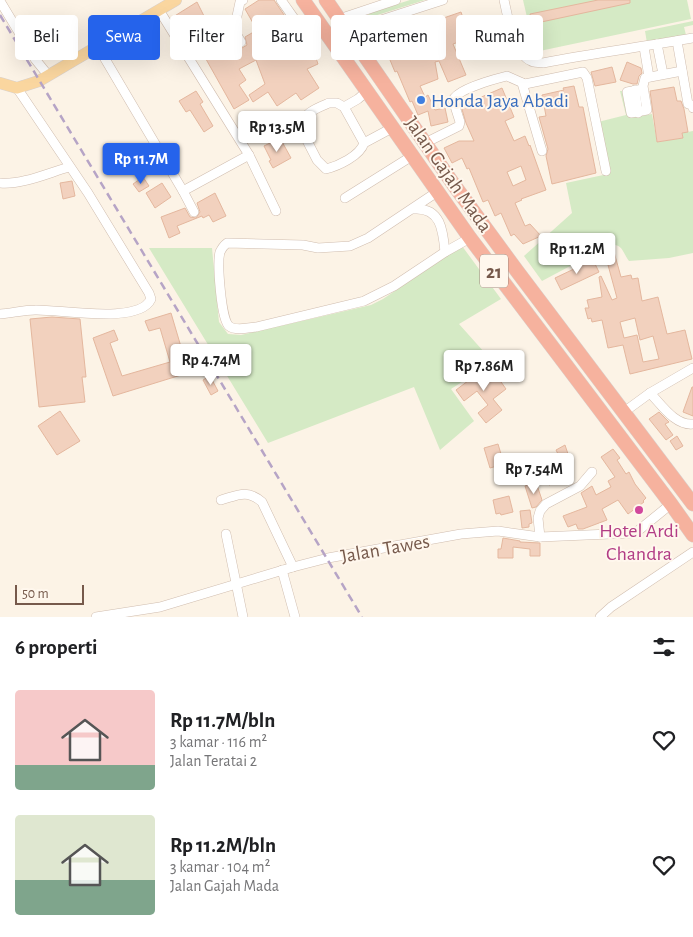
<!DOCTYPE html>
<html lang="id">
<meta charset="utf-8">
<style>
:root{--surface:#fff;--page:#f6f6f6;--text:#202124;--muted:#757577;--accent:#2563eb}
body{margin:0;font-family:"Alegreya Sans",sans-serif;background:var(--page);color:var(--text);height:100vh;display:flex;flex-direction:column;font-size:19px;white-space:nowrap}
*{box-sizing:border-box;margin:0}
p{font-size:16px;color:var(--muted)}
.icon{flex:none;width:28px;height:28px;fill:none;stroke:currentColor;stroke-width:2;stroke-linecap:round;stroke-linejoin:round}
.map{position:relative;height:617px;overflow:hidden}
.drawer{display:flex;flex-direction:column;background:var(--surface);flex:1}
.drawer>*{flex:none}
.guide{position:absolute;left:15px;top:15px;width:664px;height:45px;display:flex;gap:10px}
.scale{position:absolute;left:15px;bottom:12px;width:69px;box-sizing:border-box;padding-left:5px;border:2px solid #76594b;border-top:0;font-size:14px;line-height:18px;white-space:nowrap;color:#76594b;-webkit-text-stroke:4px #fff7ed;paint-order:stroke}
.price{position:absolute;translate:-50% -42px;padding:0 11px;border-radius:5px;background:#fff;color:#222;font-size:16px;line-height:32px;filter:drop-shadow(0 1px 2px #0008)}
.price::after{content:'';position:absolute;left:50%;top:30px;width:15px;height:11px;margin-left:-8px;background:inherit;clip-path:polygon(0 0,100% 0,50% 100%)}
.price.selected{background:var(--accent);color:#fff}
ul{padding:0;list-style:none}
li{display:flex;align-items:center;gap:15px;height:125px;padding:0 15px}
li span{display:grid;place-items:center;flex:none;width:140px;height:100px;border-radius:5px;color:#555}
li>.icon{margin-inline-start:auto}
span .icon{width:60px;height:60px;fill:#fffc;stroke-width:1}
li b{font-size:21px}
h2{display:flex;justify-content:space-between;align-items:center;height:60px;padding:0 15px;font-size:21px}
.pill{padding:0 18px;border-radius:5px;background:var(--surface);box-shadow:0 5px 20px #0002;font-size:18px;line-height:45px}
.pill.selected{background:var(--accent);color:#fff}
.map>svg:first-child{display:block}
.green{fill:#d5eac5}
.building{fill:#f2d1be;stroke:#e4b79e;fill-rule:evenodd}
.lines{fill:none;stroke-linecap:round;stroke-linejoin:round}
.minor-casing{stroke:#d0bdaf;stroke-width:10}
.major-casing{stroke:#d9d1cd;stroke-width:12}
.highway-casing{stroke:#d9d1cd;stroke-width:15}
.minor{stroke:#fff;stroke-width:9}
.major{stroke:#fad69f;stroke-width:11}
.highway{stroke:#f6b29e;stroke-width:14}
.rail{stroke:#b6a4c6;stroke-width:2.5;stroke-dasharray:8 5;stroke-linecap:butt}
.shop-dot{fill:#3f7fe0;stroke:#fff7ed;stroke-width:2}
.hotel-dot{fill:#d1479c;stroke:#fff7ed;stroke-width:2}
.labels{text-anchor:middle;stroke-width:4;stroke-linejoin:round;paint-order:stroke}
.shield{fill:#fff7ed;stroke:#9f887c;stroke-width:1}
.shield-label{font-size:19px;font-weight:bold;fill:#76594b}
.shop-label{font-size:20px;fill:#366cbe;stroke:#fff7ed;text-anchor:start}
.street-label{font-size:20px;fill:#76594b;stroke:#fff7ed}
.hotel-label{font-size:20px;fill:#b23c85;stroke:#fff7ed}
</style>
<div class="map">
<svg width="693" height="617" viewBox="0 0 693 617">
<rect width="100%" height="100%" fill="#fcf3e6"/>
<g class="green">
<path d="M410,0H425L371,17L368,16L369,13Z"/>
<path d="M523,0H687L691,19L535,52Z"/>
<path d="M693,21V25L684,27L686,35L647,43L645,31Z"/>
<path d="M620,91H624L630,118L652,114L657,142L683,138L682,133L693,131V253L669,258L629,261C624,255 623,246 615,245L589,256L542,281L524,256L572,213L566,183L608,174L598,122L626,115Z"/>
<path d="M462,246L501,299L459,324L493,362L451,389L474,421L440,450L414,387L268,443L149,248H212L219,322L228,334L241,335L371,305L383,299Z"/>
</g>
<g class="building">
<path d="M259,0H274L305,46H307L312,57L315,55L318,64L307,69L319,88L301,100L296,93L277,106L268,92L253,102L249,95L265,84L256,60L239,69L246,80L239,85L249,100L234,109L202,52L200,53L188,34L184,36L173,17L197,2L214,36L225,31L232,45L235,43L238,47L242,48L247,45L245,37L257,30L245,9Z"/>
<path d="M598,0H630V3L532,24L530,14Z"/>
<path d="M461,12L470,38L453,44L466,75L448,82L439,61L435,62L438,79L420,86L425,97L428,95L435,110L445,108L448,122L431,126L428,111L418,115L412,101L410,102L397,71L395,72L385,48L388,39L413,28L421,46L423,45L425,50L440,44L432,22Z"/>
<path d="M627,62L641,68L642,73L639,76L637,84H633L620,80Z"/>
<path d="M612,67L616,82L595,86L591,72Z"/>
<path d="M574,86L579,107H583L596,173L552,184L546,156L548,149L539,117L546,116L542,95L564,90L563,88Z"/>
<path d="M674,87L677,101H681L684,109L688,132L682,133L683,138L657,142L650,91Z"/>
<path d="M502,88L514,117L505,121L514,141L525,136L529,146L530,145L546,190L521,199L522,200L515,203L525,226L530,224L541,236L523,244L514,234L511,236L501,213L495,216L488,200L483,202L469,168L467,169L462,158L452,163L444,148L459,141H474L466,123L461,106ZM521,166L526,180L513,186L507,172Z"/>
<path d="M196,91L203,102L200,104L213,126L204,132L190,110L186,112L179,101Z"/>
<path d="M280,138L291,158L273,168L269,161L271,160L264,146Z"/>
<path d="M143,177L149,186L139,192L133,184Z"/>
<path d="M72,181L75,196L63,199L60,183Z"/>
<path d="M162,183L171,197L155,208L146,193Z"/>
<path d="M215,193L226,216L213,222L209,215L203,218L202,216L177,226L180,233L169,238L161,217L185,208L190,217L196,218L200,212L197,203Z"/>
<path d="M614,252L621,277L631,275L632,279L638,278L642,301L658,297L667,334L685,330L692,359L630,374L623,345L608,348L602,320L592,322L591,318L588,319L585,308H589L587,300L602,297L599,277L601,276L612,300L617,298L605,254ZM635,318L640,340L653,336L659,359L643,362L637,335L624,338L620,322Z"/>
<path d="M593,260L599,272L561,290L555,278Z"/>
<path d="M171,313L184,357L177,359L181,375L113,396L93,338L114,330L118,340L110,343L122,376L170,362L160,328L149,331L145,321Z"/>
<path d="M52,317L80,319L86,377H82L85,402L39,407L30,319Z"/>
<path d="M489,365L506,389L493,399L502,410L486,423L478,413L488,405L477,391L464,401L456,390Z"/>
<path d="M210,376L218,391L211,395L203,380Z"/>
<path d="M692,387H693V416L683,412Z"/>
<path d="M60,411L80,441L57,455L38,426Z"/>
<path d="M659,412L669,422L665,424L673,435L666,440L649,419Z"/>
<path d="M677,436L683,446L676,450L670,441Z"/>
<path d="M498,444L504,464L490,468L484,448Z"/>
<path d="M565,445L571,463L556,469L552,458L559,456L556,450Z"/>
<path d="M613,449L620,458L617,460L626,474L629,472L635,484L646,498L643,501L644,502L628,514L618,500L602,509L607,520L583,529H578L576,524L568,527L563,516L587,507L581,493L592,486L596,495L611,487L608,481L615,477L601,457Z"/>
<path d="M560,471L563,480L549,485L546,475Z"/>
<path d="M536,482L542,500L536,507L532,508L525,486Z"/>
<path d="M509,496L513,512L501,515L500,513L496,514L493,500Z"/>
<path d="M530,510L532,523L529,524V527L522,528L520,511Z"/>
<path d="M503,538L520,541V542L540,543V556H530V549L513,547V558H498V549H501Z"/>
</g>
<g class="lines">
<g class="minor-casing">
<g id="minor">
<path d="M281,0L298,24L303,25L316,18"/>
<path d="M504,0C508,17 513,53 531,61C534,63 539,62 543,63C593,53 643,47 693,38"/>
<path d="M0,1L35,59L48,75"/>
<path d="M159,10L249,155L276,211"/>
<path d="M339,19L396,0"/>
<path d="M347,31L443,0"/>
<path d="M677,41L688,104L692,105L693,108"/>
<path d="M241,42L234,30L240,2L243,0"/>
<path d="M657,44L663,74"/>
<path d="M98,47L183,191L249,155"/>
<path d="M644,47L649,77"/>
<path d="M522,83L542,151"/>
<path d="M643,89L627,92L631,113L647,110L643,86L645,78L682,71"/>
<path d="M635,90L638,113"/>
<path d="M329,103H337L344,107L364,143C360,156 338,166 326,169L317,160L300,127C303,113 317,108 329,103Z"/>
<path d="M344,107L358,99L367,91"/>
<path d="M364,143L392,128"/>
<path d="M425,143L459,126L460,122L453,100C457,89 495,79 507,76L525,84L583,72L587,78L606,171"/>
<path d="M0,183C22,185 48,173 69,167"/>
<path d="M183,191L194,212"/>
<path d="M437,192L368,238L350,246L318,248L303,245L227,243C223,246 222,248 220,252C217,263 221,319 229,326C235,331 248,328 256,327L364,301L394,286L445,252L470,238"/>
<path d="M345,198L412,156"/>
<path d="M414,209C441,207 443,231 445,252"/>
<path d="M0,314C12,313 24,310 35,310C59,309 139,325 151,299L149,293L88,193L17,88"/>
<path d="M650,393C661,404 675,426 693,424"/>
<path d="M624,412L650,393L693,368"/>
<path d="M221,500C238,495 247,489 262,502L293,567"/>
<path d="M226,534L243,617"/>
<path d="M540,537L538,518L540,511L546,504L580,486L592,472"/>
<path d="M282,570L295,617"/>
<path d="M96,617L160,607L293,567L328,558L461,534L498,531L540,537L633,533L639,530L671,504"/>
<path d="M600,617L611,607L693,552"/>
</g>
</g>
<g class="major-casing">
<path id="major" d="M0,83L17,88L39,81L176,0"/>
</g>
<g class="highway-casing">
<g id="highway">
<path d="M303,0L470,238L671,504L693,535"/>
<path d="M326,0L454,185L517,271L693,504"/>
</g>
</g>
<use href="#minor" class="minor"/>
<use href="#major" class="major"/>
<use href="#highway" class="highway"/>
<path class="rail" d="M0,15L362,617"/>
</g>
<circle class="shop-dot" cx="421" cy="100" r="5"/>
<circle class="hotel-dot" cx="639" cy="510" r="5"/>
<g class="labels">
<rect class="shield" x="480" y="254.5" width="28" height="33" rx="4"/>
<g class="shield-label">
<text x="494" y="278">21</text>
</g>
<g class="shop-label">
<text x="431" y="107">Honda Jaya Abadi</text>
</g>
<g class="street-label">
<text transform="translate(449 174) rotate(55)" y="7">Jalan Gajah Mada</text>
<text transform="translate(385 548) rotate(-10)" y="7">Jalan Tawes</text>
</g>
<g class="hotel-label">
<text x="639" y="537">Hotel Ardi<tspan x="639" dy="23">Chandra</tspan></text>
</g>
</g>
</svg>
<div class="scale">50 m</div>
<b class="price" style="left:277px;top:153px">Rp 13.5M</b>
<b class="price selected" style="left:141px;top:185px">Rp 11.7M</b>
<b class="price" style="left:577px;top:275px">Rp 11.2M</b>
<b class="price" style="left:211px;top:386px">Rp 4.74M</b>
<b class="price" style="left:484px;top:392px">Rp 7.86M</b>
<b class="price" style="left:534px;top:495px">Rp 7.54M</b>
<div class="guide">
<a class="pill">Beli</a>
<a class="pill selected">Sewa</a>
<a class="pill">Filter</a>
<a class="pill">Baru</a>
<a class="pill">Apartemen</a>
<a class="pill">Rumah</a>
</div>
</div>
<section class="drawer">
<h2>6 properti<svg class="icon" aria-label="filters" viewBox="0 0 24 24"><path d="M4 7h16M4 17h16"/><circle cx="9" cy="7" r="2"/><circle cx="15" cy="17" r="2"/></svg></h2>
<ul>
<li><span style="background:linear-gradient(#f6c9c9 75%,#7fa58c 0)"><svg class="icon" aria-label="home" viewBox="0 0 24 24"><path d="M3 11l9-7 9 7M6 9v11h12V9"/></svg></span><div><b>Rp 11.7M/bln</b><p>3 kamar · 116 m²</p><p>Jalan Teratai 2</p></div><svg class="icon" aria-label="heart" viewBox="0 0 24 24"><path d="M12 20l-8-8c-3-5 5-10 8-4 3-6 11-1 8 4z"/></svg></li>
<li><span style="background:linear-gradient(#dfe7d0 65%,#7fa58c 0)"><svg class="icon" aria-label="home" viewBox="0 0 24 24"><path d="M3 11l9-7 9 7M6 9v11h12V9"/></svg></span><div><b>Rp 11.2M/bln</b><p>3 kamar · 104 m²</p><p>Jalan Gajah Mada</p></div><svg class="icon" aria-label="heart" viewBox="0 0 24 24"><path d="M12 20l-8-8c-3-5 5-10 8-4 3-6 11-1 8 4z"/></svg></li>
</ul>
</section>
